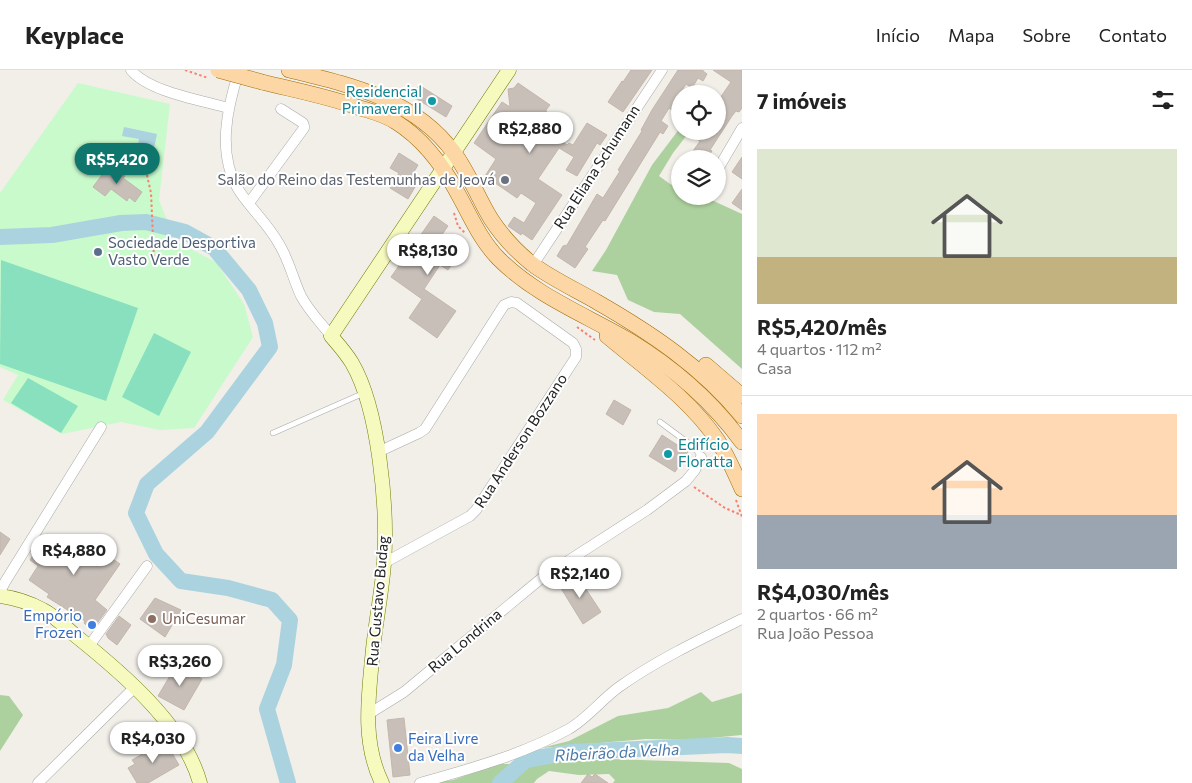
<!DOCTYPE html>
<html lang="pt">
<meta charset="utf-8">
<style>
:root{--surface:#fff;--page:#f2f2f2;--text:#222;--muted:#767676;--line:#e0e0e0;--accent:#0f766e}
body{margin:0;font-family:Commissioner,sans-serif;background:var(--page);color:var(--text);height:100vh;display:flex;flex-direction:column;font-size:19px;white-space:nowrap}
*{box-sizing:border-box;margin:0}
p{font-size:16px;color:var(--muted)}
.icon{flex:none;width:28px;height:28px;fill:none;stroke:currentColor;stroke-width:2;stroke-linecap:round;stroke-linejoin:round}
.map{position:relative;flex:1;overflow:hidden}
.sheet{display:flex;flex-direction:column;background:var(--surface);width:450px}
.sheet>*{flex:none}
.buttons{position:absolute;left:671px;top:15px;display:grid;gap:10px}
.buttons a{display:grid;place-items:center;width:55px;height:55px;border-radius:50%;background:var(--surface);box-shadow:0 1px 4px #0004;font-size:25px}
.price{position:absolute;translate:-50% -42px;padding:0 11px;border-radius:18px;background:#fff;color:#222;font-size:16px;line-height:32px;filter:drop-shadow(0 1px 2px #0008)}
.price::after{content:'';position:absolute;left:50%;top:30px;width:15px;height:11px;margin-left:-8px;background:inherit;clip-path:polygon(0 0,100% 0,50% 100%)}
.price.active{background:var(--accent);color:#fff}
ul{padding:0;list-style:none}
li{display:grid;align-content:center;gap:10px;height:265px;padding:0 15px}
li+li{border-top:1px solid var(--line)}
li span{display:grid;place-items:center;height:155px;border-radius:0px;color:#555}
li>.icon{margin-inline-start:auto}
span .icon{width:90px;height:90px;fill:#fffc;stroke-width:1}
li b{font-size:21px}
h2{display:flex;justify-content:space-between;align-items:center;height:60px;padding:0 15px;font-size:21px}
header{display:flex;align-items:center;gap:30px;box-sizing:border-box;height:70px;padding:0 25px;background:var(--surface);border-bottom:1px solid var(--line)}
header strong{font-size:24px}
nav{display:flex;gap:28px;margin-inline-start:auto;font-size:18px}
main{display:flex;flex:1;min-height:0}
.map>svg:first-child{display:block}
.forest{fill:#add19e}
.park{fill:#c8facc}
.pitch{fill:#88e0be}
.water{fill:#aad3df}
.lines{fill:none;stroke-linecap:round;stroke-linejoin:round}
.river{stroke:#aad3df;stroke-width:16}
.building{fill:#c7bfb8;stroke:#c4b6ab}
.lane-casing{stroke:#a9a9a9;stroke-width:6}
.street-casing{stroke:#a9a9a9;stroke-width:11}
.secondary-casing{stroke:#707d05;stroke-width:15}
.primary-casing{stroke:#a06b00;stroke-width:16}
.path{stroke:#fa8072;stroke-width:2;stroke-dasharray:2.5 2.5;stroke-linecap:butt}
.lane{stroke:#fff;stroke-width:5}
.street{stroke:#fff;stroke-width:10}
.secondary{stroke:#f7fabf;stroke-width:14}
.primary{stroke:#fcd6a4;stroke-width:15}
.primary-bridge-casing{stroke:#a06b00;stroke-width:16;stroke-linecap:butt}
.primary-bridge{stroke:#fcd6a4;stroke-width:15}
.culture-dot{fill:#0f9aa8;stroke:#fff;stroke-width:2}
.worship-dot{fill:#6b7280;stroke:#fff;stroke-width:2}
.service-dot{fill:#5c6f8a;stroke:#fff;stroke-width:2}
.education-dot{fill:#8d6e63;stroke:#fff;stroke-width:2}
.shop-dot{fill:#3f7fe0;stroke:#fff;stroke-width:2}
.labels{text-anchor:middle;stroke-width:4;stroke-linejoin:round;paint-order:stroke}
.culture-label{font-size:15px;fill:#0d838f;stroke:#fff;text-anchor:end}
.street-label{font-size:15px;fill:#222;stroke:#fff}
.worship-label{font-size:15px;fill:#5b616d;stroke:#fff;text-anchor:end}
.service-label{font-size:15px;fill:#4e5e75;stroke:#fff;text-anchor:start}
.shop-label{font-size:15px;fill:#366cbe;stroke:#fff;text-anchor:end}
.education-label{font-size:15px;fill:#785e54;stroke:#fff;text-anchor:start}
.water-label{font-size:16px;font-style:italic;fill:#4a7aab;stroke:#fff}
</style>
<header>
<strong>Keyplace</strong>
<nav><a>Início</a><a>Mapa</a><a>Sobre</a><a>Contato</a></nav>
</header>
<main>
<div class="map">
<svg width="742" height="713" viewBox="0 0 742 713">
<rect width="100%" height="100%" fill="#f2efe9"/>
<g class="forest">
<path d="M680,58V61H690L673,83L659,106L680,121V126H688L690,128L705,127L742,144V299L680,244L654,242L628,230L617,205L592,201L606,180L652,95Z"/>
<path d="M701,622L712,632L742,623V665L689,670L646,669L541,678L569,671L618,646L668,638Z"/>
<path d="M0,625L9,626L23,645L0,681Z"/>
<path d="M611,689L729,693L742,699V713H613L615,710L609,704L579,705L549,701L537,709L534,713H508L525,694L550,691H585Z"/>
<path d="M498,694H514L493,713H433L453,710Z"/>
</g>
<path class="park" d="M78,13L170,34L159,130L175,171L216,192L244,234L253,267L194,358L160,360L121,352L62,364L3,330L18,305L0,297V123Z"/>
<g class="pitch">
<path d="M1,190L138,238L106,331L0,294Z"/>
<path d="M154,263L191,282L159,346L122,327Z"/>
<path d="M28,308L78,336L61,363L11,333Z"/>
</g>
<path class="water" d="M124,57L157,64L150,98L134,94L139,69L122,66Z"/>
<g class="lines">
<g class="river">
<path d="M0,167L52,165L121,153L146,152L185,162L214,178L249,220L265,253L270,277L207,362L147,414L136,443L156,484L181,511L228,518L272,530L290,550L284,595L267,639L288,713"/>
<path d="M500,713L526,690L571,682L727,675L742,676"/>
</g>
</g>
<g class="building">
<path d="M631,0H652L623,42L608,32L622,11L623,12Z"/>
<path d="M678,0H703V1L707,4L703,11L698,8L692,18L686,14L674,33L680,37L677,44L669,38L661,51L668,56L663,64L660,62L605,151L603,150L585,177L588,179L575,198L557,186L563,176L567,175L597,124L603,128L620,101L618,100L642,61L641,60L652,40Z"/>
<path d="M713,0H742V38L739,42L736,41L732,46L710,80L712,81L706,89H704L693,81L700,71L693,67L697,61H718V31L731,12Z"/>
<path d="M518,13L550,35L546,40L547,46L533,51L567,75L569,73L573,75L587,53L607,65L600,75L597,73L577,106L566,100L574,87L559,78L538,109L562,125L532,170L522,163L521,165L508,156L514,147L524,153L536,133L521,123L517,128L485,106L496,89L474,73L502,32L510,37L508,19L514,18Z"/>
<path d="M419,15L452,36L446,47L412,26Z"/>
<path d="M399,83L418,95L408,112L415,117L408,129L390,118L399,103L390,98Z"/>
<path d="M742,87V109L732,102Z"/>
<path d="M110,94L125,106L123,108L142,122L135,132L129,127L127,131L111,119L105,126L93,117Z"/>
<path d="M742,119V140L732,133Z"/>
<path d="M434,146L448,156L441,166L461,180L448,200L440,195L424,219L456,241L437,268L409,248L422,229L391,207Z"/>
<path d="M614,330L631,340L623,355L606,344Z"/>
<path d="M662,365L688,382L675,402L649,386Z"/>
<path d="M0,462L10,469L0,485Z"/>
<path d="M47,464L76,484L88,465L107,478L104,483L120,494L95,530L107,540L92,560L84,553L85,551L47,527L49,524L29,510L38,496L30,490Z"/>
<path d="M576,504L601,542L583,554L559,515Z"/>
<path d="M155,528L181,540L165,567L140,549Z"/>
<path d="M119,546L131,555L117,575L108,568L106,564Z"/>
<path d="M177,594L202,609L184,640L158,626Z"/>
<path d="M404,648L410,705L393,707L387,650Z"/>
<path d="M165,671L179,695L148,713H137L128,698L135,694L132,690Z"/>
<path d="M588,704L592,707L595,704L608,713H581Z"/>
</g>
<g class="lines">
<g class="lane-casing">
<g id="lane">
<path d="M660,352L695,378L701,387"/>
<path d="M273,363L364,323"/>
</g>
</g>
<g class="street-casing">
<g id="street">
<path d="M131,0C149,22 201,30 228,38"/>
<path d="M239,1C227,38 217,83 238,119C250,138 268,154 279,174C289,190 293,209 301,226C309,241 321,253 331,266"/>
<path d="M718,99L742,58"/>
<path d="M249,133L304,58V56L303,53L281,39"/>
<path d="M533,195L662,0"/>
<path d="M378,382L419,363L425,359L504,235L511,232L517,233L573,273L576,279V287L476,440L470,446L384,493"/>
<path d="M0,522L5,512L101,357"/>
<path d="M89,576L147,496"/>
<path d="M367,645L404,622L543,507L647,440L686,411L695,400L701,387"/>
<path d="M38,713L134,618"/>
<path d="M420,713C470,699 521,685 567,660C586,650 601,630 619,617C657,590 701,569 742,549"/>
</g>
</g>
<g class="secondary-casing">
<g id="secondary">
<path d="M0,526C15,528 30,533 43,540C55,546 66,558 76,566C121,602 185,656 200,713"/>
<path d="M382,713C361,670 369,624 373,579C376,550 382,521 384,493C388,439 379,339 352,293C346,283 338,274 331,266L509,0"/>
</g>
</g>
<g class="primary-casing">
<g id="primary">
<path d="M289,0C350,15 415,29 454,83C469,103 478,128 491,149C502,166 516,181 532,194C549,207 578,221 597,232C651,263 702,297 742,346"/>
<path d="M262,12C294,20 326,26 357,37C370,41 384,44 396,52C423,69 442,94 457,122C470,145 480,170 499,189C536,226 586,245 630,271C674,298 712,331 742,372"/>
<path d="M607,266C645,298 690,329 718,371C728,387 735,403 742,419"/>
<path d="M706,295L742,326"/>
</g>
</g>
<g class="path">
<path d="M185,0L208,8"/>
<path d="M147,105L151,123L154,190"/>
<path d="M454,143L458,156L465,163"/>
<path d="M577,257L595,270"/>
<path d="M694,417L725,438L741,445"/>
<path d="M736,430L742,447"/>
</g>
<use href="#lane" class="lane"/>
<use href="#street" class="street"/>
<use href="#secondary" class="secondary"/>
<use href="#primary" class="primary"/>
<g class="primary-bridge-casing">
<path id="primary-bridge" d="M218,0L262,12"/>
</g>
<use href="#primary-bridge" class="primary-bridge"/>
</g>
<g class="culture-dot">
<circle cx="432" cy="31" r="5"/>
<circle cx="668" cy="384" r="5"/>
</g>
<circle class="worship-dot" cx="505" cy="110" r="5"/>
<circle class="service-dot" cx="98" cy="182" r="5"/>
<circle class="education-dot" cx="152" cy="549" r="5"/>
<g class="shop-dot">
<circle cx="92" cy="555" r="5"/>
<circle cx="398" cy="678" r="5"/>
</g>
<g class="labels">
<g class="culture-label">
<text x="422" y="27">Residencial<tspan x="422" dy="17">Primavera II</tspan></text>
<text x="678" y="380" text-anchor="start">Edifício<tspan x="678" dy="17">Floratta</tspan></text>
</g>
<g class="street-label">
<text transform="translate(597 97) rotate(-57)" y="5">Rua Eliana Schumann</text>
<text transform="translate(521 371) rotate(-57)" y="5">Rua Anderson Bozzano</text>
<text transform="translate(378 531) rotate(-85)" y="5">Rua Gustavo Budag</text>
<text transform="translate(465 571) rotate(-40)" y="5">Rua Londrina</text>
</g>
<g class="worship-label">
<text x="495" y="115">Salão do Reino das Testemunhas de Jeová</text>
</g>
<g class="service-label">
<text x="108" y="178">Sociedade Desportiva<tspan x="108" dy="17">Vasto Verde</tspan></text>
</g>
<g class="shop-label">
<text x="82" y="551">Empório<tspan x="82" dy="17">Frozen</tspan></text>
<text x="408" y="674" text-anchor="start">Feira Livre<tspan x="408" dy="17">da Velha</tspan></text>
</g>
<g class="education-label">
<text x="162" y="554">UniCesumar</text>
</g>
<g class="water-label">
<text transform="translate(617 682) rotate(-3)" y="6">Ribeirão da Velha</text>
</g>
</g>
</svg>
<div class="buttons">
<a><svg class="icon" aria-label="locate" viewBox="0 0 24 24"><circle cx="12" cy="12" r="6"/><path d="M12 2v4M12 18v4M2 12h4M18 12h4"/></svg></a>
<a><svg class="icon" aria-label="layers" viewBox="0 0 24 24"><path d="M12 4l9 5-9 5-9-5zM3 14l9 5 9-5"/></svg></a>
</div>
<b class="price" style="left:530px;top:84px">R$2,880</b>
<b class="price active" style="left:117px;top:115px">R$5,420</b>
<b class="price" style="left:428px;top:206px">R$8,130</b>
<b class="price" style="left:74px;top:506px">R$4,880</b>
<b class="price" style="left:580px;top:529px">R$2,140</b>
<b class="price" style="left:180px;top:617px">R$3,260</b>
<b class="price" style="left:153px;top:694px">R$4,030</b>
</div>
<section class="sheet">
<h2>7 imóveis<svg class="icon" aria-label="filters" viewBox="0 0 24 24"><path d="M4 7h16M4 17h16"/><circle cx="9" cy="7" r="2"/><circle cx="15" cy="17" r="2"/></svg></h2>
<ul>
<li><span style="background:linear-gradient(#dfe7d0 70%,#c2b280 0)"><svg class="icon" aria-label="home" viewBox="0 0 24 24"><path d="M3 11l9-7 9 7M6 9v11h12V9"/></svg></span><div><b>R$5,420/mês</b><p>4 quartos · 112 m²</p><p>Casa</p></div></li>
<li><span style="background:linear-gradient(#ffd9b3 65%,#9aa5b1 0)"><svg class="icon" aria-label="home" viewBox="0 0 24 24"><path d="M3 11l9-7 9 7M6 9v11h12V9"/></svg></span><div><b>R$4,030/mês</b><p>2 quartos · 66 m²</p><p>Rua João Pessoa</p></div></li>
</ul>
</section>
</main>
